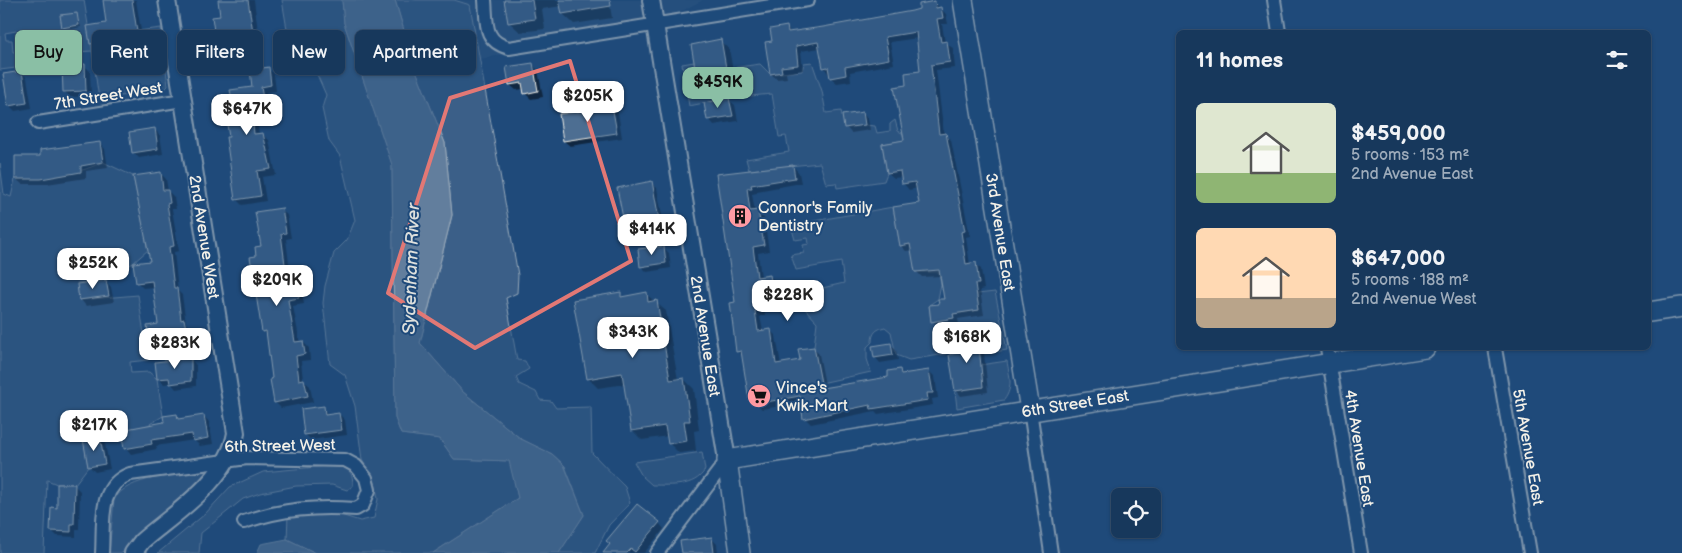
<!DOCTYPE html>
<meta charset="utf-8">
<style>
:root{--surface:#17385c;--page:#203f62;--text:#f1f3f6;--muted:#9eacbb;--line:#365272;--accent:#8abfa5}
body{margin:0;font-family:"Balsamiq Sans",sans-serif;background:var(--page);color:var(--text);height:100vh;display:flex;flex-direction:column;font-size:19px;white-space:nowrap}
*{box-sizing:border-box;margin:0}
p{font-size:16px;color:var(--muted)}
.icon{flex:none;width:28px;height:28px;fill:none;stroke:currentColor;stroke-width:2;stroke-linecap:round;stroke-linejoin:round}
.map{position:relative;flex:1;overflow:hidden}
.side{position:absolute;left:1176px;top:30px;width:475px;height:320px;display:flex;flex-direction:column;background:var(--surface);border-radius:8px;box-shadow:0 1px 4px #0004,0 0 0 1px var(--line)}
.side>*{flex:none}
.hud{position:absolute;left:15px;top:30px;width:475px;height:45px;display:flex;gap:10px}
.fabs{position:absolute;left:1111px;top:488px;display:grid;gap:10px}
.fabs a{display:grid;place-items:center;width:50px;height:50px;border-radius:8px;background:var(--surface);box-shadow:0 1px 4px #0004,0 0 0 1px var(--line);font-size:25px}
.price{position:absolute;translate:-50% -42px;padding:0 11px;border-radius:10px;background:#fff;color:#222;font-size:16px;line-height:32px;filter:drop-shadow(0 1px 2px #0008)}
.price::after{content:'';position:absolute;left:50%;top:30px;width:15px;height:11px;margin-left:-8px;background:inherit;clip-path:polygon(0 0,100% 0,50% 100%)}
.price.active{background:var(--accent);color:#111}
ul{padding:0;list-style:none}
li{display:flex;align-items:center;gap:15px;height:125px;padding:0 20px}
li span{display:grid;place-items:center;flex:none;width:140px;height:100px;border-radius:8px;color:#555}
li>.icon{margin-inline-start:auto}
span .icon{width:60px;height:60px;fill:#fffc;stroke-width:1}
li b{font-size:21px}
h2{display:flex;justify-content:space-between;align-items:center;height:60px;padding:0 20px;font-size:21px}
.tag{padding:0 18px;border-radius:8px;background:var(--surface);box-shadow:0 1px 4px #0004,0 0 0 1px var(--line);font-size:18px;line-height:45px}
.tag.active{background:var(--accent);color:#111}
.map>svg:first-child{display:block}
.built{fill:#2d5581}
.green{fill:#3a5f88;stroke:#97a8b8;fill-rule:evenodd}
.water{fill:#627e9d;stroke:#9cacbb}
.shadow{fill:#0007}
.building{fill:#4d6e92;stroke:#f4f1e8}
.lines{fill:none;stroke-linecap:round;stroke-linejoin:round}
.minor-casing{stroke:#f4f1e8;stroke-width:16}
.tertiary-casing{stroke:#f4f1e8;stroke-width:20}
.secondary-casing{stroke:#f4f1e8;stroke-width:22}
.minor{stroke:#1f4a7a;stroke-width:12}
.tertiary{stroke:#1f4a7a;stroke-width:16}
.secondary{stroke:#1f4a7a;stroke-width:19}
.marked{fill:none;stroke:#e27875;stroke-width:4;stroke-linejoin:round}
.labels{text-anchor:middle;stroke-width:4;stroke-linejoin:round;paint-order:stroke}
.street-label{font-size:16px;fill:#f4f1e8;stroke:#1f4a7a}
.poi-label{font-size:16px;fill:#f4f1e8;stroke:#1f4a7a;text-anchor:start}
.water-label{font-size:18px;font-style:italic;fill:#dee0dd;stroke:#1f4a7a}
</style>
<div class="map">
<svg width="1682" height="553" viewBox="0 0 1682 553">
<rect width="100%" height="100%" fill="#1f4a7a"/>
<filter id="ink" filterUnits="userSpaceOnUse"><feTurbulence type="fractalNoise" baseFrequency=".02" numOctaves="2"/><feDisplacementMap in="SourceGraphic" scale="10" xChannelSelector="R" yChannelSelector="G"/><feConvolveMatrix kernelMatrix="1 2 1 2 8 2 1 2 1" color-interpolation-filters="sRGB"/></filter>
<g filter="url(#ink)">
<path class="built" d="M454,0H703L655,25L480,59L470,5Z"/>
<g class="green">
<path d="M0,0H84L92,50L118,47L139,49L138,31L161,28L168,86L164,90L99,99L92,51L61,53L56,46L21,51L24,67L0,70ZM16,31L20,39L21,51L13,52L12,40H6L5,33Z"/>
<path d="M282,0H342L344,23L392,164L395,418L401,434L440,439L454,459L510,461L518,498L433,553H316L287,539L288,516L334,513L360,521L374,518L378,499L375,482L362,460L355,406L345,375L330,364L323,303L325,286L334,253L347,240L355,220L340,156L329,141L322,108L326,95L315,70L303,31L287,29Z"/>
<path d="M395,0H454L470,5L518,275L517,293L506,298L517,360L525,361L529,369L516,377L519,384L536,392L540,400L551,401L556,408L591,407L592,453L625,487L630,503L609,525L595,553H559L584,515L565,466L552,454L521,439L463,392L420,343L452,215L445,143L415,68Z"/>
<path d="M694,62L696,73L760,64L770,74L802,71L804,63L812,62L822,91L826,113L841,111L842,115L865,125L875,126L877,133L890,131V124L895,120L898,131L904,134L905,140L882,144L887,173L884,181L837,188L836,183L826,184L820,163L749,170L746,159L789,152L786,136L779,137L772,94L729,98L689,106L682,64Z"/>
<path d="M103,162L133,176L148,250L133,263L106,280L77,283L79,300L138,295L148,360L130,362L131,373L149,372L157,379L163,416L148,425L84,439L88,467L75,484H57L47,480L44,553H0V163L4,194L11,197L15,179C48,178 73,176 103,162Z"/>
<path d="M893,207L900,246L914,244L917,264L914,265L915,272H939L941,284L938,299L929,305L931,321L953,318V314L979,310L977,294L995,292L1007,350L981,354L978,336L954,337L952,333L943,336L946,354L909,360L896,355L891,332L885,327C876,329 872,333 872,342L867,347V359L871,372L821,383L814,347L817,322L805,309L801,293L844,283L841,262L796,270L791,255L804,253L803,245L809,244L808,238L795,240L791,225Z"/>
<path d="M1007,361C1009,375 1014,387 1004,400L957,408L955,391L983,387L980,365Z"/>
<path d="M702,452L705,470C694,488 671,485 652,485L642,476L634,462Z"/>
<path d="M338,465C350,469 353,473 353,486L347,490L332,485L296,486L260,493L243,499L201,533L199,553H158L205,514L230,487L263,472Z"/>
<path d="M205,471V476L159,517L122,553H109L114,500C126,476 180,475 205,471Z"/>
</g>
<g class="water">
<path d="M342,0H395L415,68L445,143L452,215L420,343L463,392L521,439L552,454L564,465L584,515L559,553H433L518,498L509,461L454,459L440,439L401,434L395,418L392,165L344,23Z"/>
<path d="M287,539L316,553H257L261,544Z"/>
</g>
<g class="shadow">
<path d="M106,0H136L145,55L125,58L120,52L119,46L97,49L91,43L108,24Z"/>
<path d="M219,0H254L263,70L268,69L274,74L276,91L266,92L270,117L257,119L259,135H263L269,140L276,175L262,177L266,201L242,205L236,199L230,138L233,100L254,88L251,71L234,74L228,68L221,36L216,31L221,17Z"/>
<path d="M505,0H609L612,18L574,24L563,14L562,6L542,9L545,29L520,32L509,22Z"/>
<path d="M935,3L946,14L948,24H942L945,43L953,48L955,68L936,70L944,134L951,140L970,236L966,237L970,265L975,264L981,269L984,289L980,290L984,315L958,319L959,324L938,327L933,321L945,300L941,276L922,277L916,271L913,250L906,251L901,246L920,204L918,188L909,190L904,184L902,177L894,178L888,173L905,141L908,86L922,72L918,38L890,42L894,64L850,72L851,81L837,83L831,78L824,67L820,48L801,51L803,70L786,73L787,78L777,79L771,74L773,42L787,28L792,33L912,12Z"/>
<path d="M77,14L81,27L66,30L63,27Z"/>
<path d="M720,41L729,49L734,76L706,82L697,73Z"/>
<path d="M532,64L538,70L543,97L531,99L525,93L524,89L516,90L510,85Z"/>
<path d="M84,65L90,71L91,96L70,97L64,91Z"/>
<path d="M21,72L27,78L32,108L15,111L9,105Z"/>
<path d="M729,100L735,105L738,121L714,125L709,119Z"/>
<path d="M612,107L618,112L622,138L570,146L564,141Z"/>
<path d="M862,113L868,119L870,130L851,133L846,127Z"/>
<path d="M155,130L160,135L163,154L139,158L133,152Z"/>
<path d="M100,143L105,149L108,168L86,171V178L47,184H22L16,179L42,157Z"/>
<path d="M793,166L799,173L801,183L757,191V193L752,194L755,212L764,218L769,251L758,253L761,277L770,276L776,282L778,297L763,299L765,316H760L763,331L770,330L776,336L781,365L802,362L813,348L819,354L826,389L890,378L900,370L904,375L929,371L935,377L938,398L932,399L933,405L878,414L875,411L811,424L805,418L802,403L762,409L750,399L743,357L738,351L736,303L718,175Z"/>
<path d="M160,173L166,179L168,191L174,197L176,209H172L179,251L174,252L178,291L182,295L186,323L189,326L193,344L158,350L152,345L149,327L160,325L154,287L143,288L137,282L151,262Z"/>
<path d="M651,183L657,188L665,231L629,236L624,230V219Z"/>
<path d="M281,210L287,215L291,238L286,239L292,287H296L302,292L304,304L293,306L300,343L303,342L309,348L310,360L301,361L303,380L310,386L313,402L281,408L275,402L268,335L263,331L258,257Z"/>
<path d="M663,247L669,253L671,268L647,272L641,266Z"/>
<path d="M106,281L111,287L114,302L86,306L81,300L78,285Z"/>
<path d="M620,294L624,298L646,294L666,311L678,380L684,379L694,389L699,430L694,431L696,451L679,453L669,443L668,436L642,440L632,430L625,384L598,388L588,378Z"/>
<path d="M977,338L983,343L988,392L961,396L956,390Z"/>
<path d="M891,345L896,350L898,360L880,363L875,357Z"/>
<path d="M190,359L196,365V386L176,389L171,383L164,384L158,378Z"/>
<path d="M323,408L329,416L339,414L345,420L347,435L311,440L305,434Z"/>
<path d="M177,415L181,420L204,416L209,422L213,444L200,446L194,440L156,446L157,449L131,454L126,448Z"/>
<path d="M100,438L105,444L110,469L95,472L89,466Z"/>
<path d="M75,486L80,491L79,529H76V537L57,536L51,530L58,509Z"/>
<path d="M659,523L664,529L644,553H608Z"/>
<path d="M711,538L717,544L718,553H683Z"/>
</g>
<g class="building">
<path d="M103,0H132L140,50L118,53L117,40L90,44L87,26L106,23Z"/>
<path d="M218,0H248L258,64L227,69L220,30L214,31L212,17L220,16Z"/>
<path d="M504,0H532L535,19L508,23Z"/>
<path d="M559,0H610L611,6L562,14Z"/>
<path d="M935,1L936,8L941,7L943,18L937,19L941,42L947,41L950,62L931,65L939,134L946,133L965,231L961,232L966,264L976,262L979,284H975L979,310L953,314L954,318L931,322L929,305L939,304L938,299H944L939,270L915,272L910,244L900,246L893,207L919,203L915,182L902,184L900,171L887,173L882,144L904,140L894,87L906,85L905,73L920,71L916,32L885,37L889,59L845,67L846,75L830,78L828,67L823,68L818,42L796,46L798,65L781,67L782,72L770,74L765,42L772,41L770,29L787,26L788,32L823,27L912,11L919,9V4Z"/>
<path d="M77,13L79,25L62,28L60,15Z"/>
<path d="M721,39L726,68L696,73L691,45Z"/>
<path d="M533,63L538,91L524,94L522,83L509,85L506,67Z"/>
<path d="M85,64L86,91L63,92L62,65Z"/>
<path d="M269,67L271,85L261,87L265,111L252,113L254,134L263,133L271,169L257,171L261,196L235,200L226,137H229L223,100L232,99L230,90L252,87L250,70Z"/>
<path d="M22,71L27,103L8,106L3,74Z"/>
<path d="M729,98L733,116L707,120L704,103Z"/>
<path d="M612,105L617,133L563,141L559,114Z"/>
<path d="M863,112L865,125L844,128L842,115Z"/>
<path d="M155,128L158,149L132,153L129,132Z"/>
<path d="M100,142L103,162L81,166V172L41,179H15V156H40V150Z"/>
<path d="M793,165L795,178L751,185L752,188H747L750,211L758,210L764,245L753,247L757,277L770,275L773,291L757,293L760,310L755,311L758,331L771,329L776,364L800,360L798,349L814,347L822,388L888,377V371L900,369L901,374L929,370L933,393H927L928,400L871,409L870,405L803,419L800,396L755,404L749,400L741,351L736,352L734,335L730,303L735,302L716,174Z"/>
<path d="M161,172L163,190H168L170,203L167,204L174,246L169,247L174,288H177L181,320L184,319L188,338L151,345L147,326L158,324L152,281L136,283L133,263L150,261L133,176Z"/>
<path d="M652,181L660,225L623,231L621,218H623L617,188Z"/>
<path d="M282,208L286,233L281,234L288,287L296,285L299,298L288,300L295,342L303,341L305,354L296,356L299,380L304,379L308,396L274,403L270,379L272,378L266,331L262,332L250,257L256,256L255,247L261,246L255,212Z"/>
<path d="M664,246L666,263L640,267L638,249Z"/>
<path d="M106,280L109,296L79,300L77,284Z"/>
<path d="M621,292V297L647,292L648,302L657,300L670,380L684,378L690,421H684L687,441L668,444L665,426L631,431L622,373L587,379L573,300Z"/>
<path d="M978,336L983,387L955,391L949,355L956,353L954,340Z"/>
<path d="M891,343L893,355L874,358L872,346Z"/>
<path d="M191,358V381L170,384L169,378L157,379L155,362Z"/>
<path d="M324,406L325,415L339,413L342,430L304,435L301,409Z"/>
<path d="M177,414L178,419L204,415L208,438L193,441L192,434L151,440L152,444L124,449L121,430L164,422L163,416Z"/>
<path d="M100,437L105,464L88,467L83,439Z"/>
<path d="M57,484H75L74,524H71V532L50,531L51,507L57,508Z"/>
<path d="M637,504L660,522L635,552L631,549L627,553H603L610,544L606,541Z"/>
<path d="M712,537L714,553H682L680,541Z"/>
</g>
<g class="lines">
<g class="minor-casing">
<g id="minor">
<path d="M485,0C487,23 483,41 509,48L808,0"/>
<path d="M1274,0L1279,32"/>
<path d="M38,123L183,100"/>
<path d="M1327,348L1361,553"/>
<path d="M1495,348L1530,553"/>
<path d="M1030,410L1051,553"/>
<path d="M102,553C104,524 97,486 130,474L247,458L345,460L356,466L366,478L369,490L363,505L356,509C316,506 282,509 244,522"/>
<path d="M657,553L727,460"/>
</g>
</g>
<g class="tertiary-casing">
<g id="tertiary">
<path d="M651,0L727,460"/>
<path d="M133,553L142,541C176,512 228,480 236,433L167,0"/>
</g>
</g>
<g class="secondary-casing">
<g id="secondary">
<path d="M963,0L1030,410"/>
<path d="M1649,312L1682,307"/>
<path d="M740,553L727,460L1425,348"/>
</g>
</g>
<use href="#minor" class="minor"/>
<use href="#tertiary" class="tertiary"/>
<use href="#secondary" class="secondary"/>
</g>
</g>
<path d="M0 0H1682V553H0ZM570,61L631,261L475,348L388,293L450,98Z" fill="#1f4a7a" fill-opacity=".55" fill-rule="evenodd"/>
<path class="marked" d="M570,61L631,261L475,348L388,293L450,98Z"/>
<defs>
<g id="building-disc" transform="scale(1.25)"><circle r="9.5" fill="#ff9aa2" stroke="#1f4a7a"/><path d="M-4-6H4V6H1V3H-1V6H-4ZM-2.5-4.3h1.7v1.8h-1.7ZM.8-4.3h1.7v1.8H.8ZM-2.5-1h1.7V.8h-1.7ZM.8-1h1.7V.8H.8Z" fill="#111"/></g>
<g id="supermarket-disc" transform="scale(1.25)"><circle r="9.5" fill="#ff9aa2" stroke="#1f4a7a"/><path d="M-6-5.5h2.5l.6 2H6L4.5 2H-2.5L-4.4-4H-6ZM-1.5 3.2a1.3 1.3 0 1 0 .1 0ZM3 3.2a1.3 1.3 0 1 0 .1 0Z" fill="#111"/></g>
</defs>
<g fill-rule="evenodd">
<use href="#building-disc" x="740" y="216"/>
<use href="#supermarket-disc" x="759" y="396"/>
</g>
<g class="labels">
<g class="street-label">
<text transform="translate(108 95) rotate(-9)" y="6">7th Street West</text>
<text transform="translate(1001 232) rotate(81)" y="6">3rd Avenue East</text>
<text transform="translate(205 237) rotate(81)" y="6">2nd Avenue West</text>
<text transform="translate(706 336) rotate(81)" y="6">2nd Avenue East</text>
<text transform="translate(1075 403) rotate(-9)" y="6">6th Street East</text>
<text transform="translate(280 445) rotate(-1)" y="6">6th Street West</text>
<text transform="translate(1529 447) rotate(80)" y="6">5th Avenue East</text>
<text transform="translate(1360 448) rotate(81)" y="6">4th Avenue East</text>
</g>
<g class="poi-label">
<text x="758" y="213">Connor's Family<tspan x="758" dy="18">Dentistry</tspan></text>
<text x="776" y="393">Vince's<tspan x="776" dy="18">Kwik-Mart</tspan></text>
</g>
<g class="water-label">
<text transform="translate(411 269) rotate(-88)" y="6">Sydenham River</text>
</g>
</g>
</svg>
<div class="fabs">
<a><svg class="icon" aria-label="locate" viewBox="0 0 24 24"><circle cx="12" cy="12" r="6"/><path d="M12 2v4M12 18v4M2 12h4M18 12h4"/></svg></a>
</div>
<b class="price active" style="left:718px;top:109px">$459K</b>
<b class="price" style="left:588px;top:123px">$205K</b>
<b class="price" style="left:247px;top:136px">$647K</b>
<b class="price" style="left:652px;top:256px">$414K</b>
<b class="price" style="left:93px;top:290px">$252K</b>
<b class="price" style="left:277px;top:307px">$209K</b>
<b class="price" style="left:788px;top:322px">$228K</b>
<b class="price" style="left:633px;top:359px">$343K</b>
<b class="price" style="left:967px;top:364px">$168K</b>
<b class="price" style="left:175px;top:370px">$283K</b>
<b class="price" style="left:94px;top:452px">$217K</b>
<div class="hud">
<a class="tag active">Buy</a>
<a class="tag">Rent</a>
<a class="tag">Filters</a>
<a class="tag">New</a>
<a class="tag">Apartment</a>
</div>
<section class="side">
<h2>11 homes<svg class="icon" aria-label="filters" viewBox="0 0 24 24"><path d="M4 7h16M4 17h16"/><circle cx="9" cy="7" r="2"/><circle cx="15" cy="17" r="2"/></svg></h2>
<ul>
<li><span style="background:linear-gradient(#dfe7d0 70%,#8fb573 0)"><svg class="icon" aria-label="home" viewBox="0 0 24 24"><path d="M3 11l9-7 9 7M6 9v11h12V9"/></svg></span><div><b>$459,000</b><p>5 rooms · 153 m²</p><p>2nd Avenue East</p></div></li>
<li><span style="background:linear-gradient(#ffd9b3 70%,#b9a48a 0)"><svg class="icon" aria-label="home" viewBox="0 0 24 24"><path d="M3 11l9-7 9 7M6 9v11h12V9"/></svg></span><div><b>$647,000</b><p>5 rooms · 188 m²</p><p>2nd Avenue West</p></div></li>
</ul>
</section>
</div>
